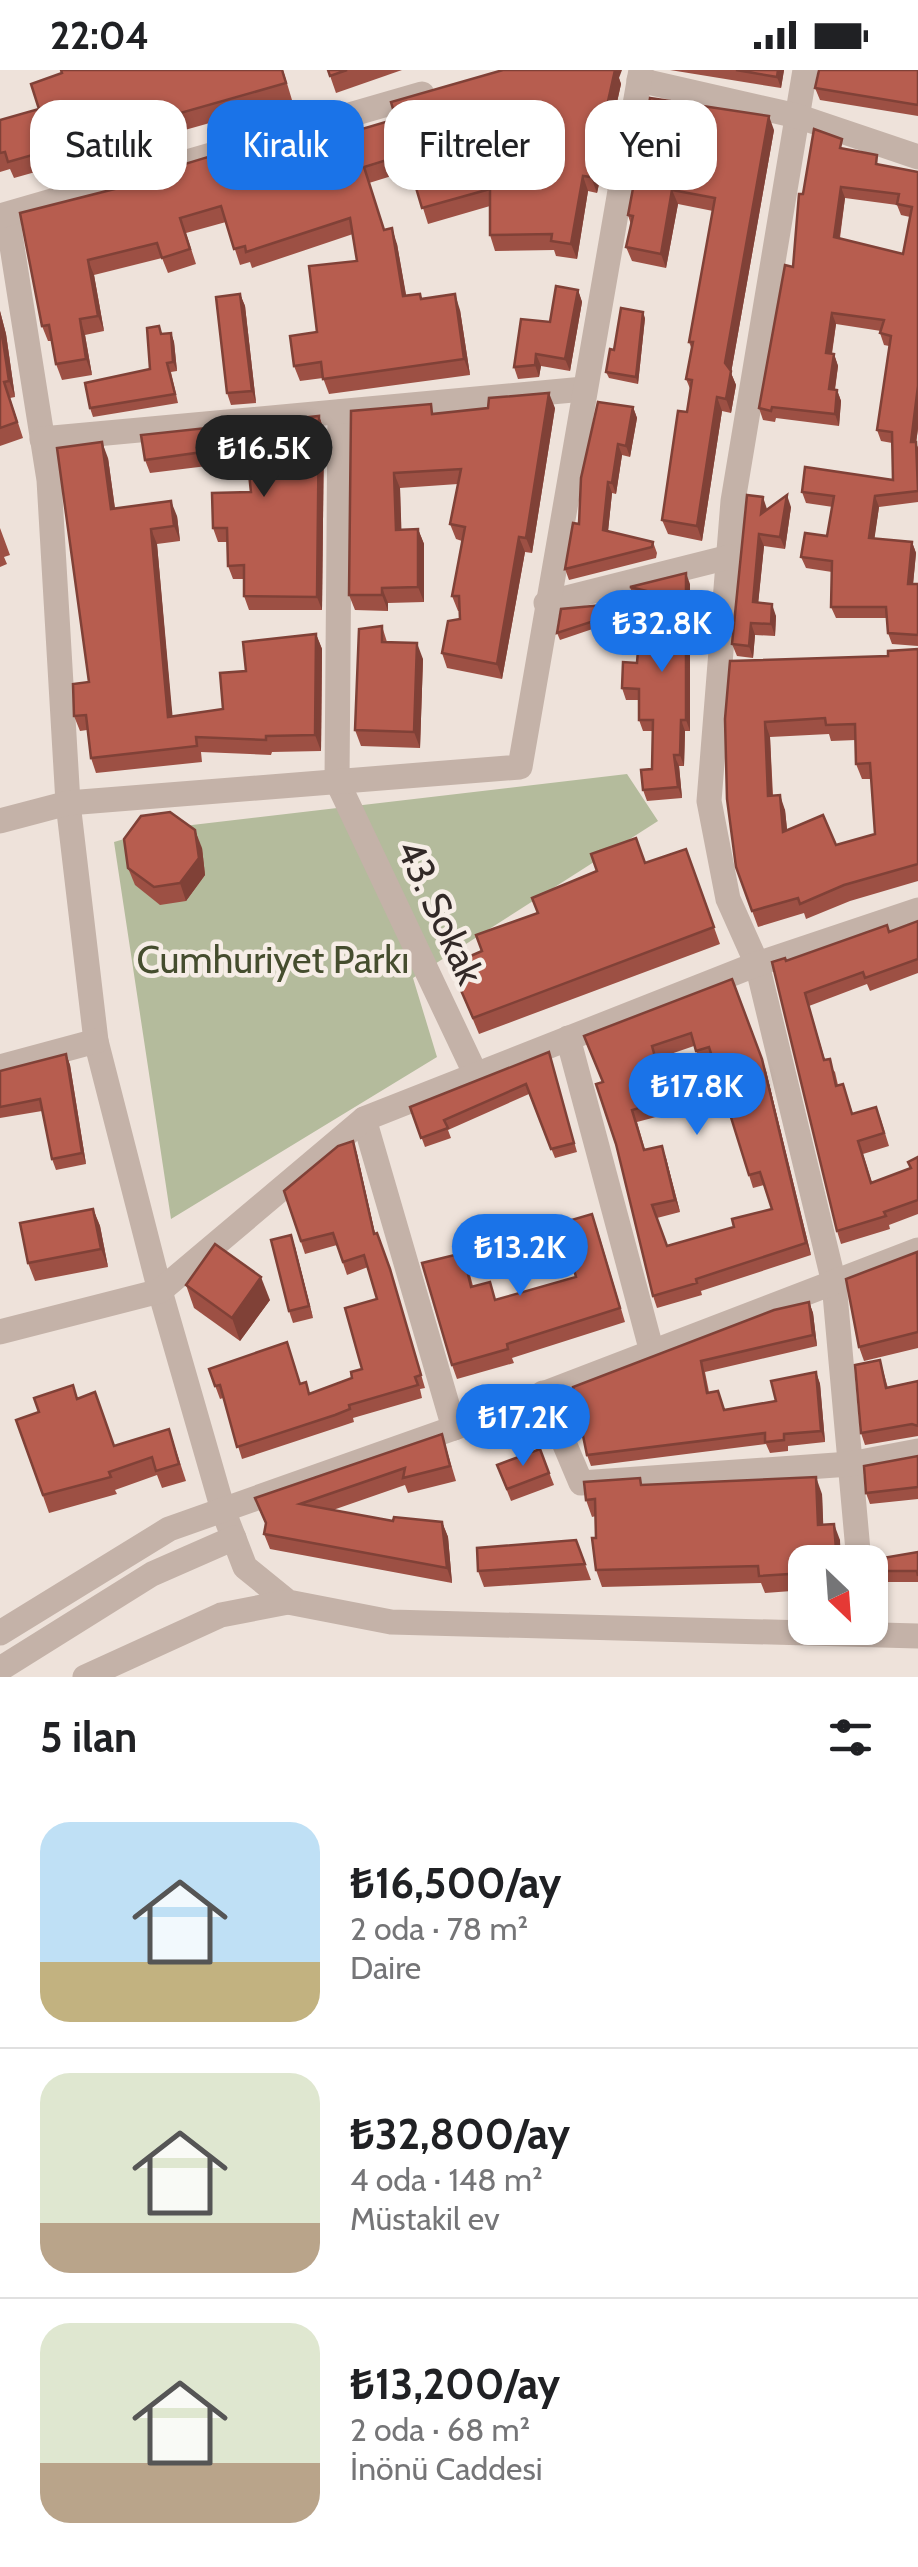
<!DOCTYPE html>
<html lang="tr">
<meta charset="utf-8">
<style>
:root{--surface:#fff;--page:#f6f6f6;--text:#202124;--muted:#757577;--line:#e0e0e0;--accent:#1a73e8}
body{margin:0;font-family:Cabin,sans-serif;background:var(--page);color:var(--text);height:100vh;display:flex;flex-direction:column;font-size:38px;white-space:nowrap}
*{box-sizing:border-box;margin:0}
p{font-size:32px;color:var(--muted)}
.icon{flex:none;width:55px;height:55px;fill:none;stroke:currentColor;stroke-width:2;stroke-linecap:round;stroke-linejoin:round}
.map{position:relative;height:1607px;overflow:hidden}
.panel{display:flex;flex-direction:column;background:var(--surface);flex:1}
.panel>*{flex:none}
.banner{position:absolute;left:30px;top:30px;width:860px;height:90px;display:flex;gap:20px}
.needle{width:65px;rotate:155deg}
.fabs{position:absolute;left:788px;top:1475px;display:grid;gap:20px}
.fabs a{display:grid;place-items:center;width:100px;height:100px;border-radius:20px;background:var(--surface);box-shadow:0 2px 8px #0004;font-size:50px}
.price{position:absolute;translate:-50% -85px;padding:0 22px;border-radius:35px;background:var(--accent);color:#fff;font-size:32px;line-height:65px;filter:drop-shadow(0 2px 5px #0008)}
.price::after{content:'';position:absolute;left:50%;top:60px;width:30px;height:22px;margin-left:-15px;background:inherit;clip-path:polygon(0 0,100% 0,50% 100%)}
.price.on{background:#222;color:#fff}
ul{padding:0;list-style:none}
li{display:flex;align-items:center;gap:30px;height:250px;padding:0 40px}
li+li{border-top:2px solid var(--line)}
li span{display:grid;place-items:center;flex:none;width:280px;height:200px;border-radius:30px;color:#555}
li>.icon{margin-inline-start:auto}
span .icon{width:120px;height:120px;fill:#fffc;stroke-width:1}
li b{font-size:42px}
h2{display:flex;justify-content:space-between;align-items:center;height:120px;padding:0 40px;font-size:42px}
.pill{padding:0 35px;border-radius:30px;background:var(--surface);box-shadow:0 2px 8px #0004;font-size:35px;line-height:90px}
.pill.on{background:var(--accent);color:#fff}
.status{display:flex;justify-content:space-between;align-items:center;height:70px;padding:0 50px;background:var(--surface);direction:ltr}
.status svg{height:28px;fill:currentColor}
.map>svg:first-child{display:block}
.green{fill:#b4bb9c}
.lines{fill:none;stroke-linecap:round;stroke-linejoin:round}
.minor{stroke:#c4b2a8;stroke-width:25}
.wall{fill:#9d5044;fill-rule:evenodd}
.shaded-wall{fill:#804137}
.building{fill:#b75d4f;stroke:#804137;stroke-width:2.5;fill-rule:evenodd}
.labels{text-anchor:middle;stroke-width:9;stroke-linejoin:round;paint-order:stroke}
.street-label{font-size:38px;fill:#322927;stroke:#f6ede6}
.park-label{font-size:38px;fill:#454d2e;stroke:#f6ede6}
</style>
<div class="status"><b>22:04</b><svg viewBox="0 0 49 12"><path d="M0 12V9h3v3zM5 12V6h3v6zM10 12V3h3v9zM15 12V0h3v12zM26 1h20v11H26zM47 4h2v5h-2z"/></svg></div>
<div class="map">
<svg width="918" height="1607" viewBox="0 0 918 1607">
<rect width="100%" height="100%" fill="#eee2da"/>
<path class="green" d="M627,704L658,751L413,908L437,987L171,1149L114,772L158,759Z"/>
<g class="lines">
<g class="minor">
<path d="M805,0L733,431L709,731L728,829L757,894L834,1213L859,1492"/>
<path d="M639,10L797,46L918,87"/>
<path d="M7,145L49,410L68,733L96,971L160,1221L223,1440L245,1497L288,1532L391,1552L918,1566"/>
<path d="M0,146L422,24"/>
<path d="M340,342L337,711L476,1005"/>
<path d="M42,369L584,319"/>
<path d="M546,533L729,487"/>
<path d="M0,751L68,733L520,697L641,0"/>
<path d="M568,968L652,1282"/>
<path d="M0,997L96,971"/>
<path d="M364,1049L454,1358"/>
<path d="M0,1262L160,1221L364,1049L757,894L918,840"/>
<path d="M543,1323L581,1413L850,1394L918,1381"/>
<path d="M0,1563L169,1459L454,1358L918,1180"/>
<path d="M0,1599L152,1504L234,1468"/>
<path d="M85,1607L221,1545L288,1532"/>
</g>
</g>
<g class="wall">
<path d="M61,0H283L292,30L14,108L10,99L0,102V50L39,39L62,3Z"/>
<path d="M328,0H402L336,23Z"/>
<path d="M670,0H784L781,18Z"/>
<path d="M918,0V46L820,30L815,18Z"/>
<path d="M619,8L621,14L597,123L588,121L577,189L556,186L554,180L495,181L490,165V136L428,154L411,100L369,113L384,159L397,174L406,226L460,240L470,305L329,324L323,308L300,311L294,296L317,262L357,191L353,164L252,198L250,192L240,195L226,152L186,163L196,194L168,203L162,188L94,205L104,261L85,265L92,305L62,310L56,294L52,271H48L42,256L20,143L353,62Z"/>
<path d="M774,60L731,303L736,315L731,343L722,341L702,471L668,464L662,450L687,342L691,321L686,309L692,280L689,272L713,141L678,134L666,198L632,191L626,177L631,155L628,145Z"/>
<path d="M846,79L881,95L918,102V359L916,373L918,378V432L879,437L874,469L912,472L916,483L913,514H918V576L892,574L888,563L887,548H836L831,537L832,502L806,498L801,487L827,466L833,437L806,433L802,422L893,410L892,373L881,371L877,360L889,276L884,275L880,263L881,261L836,254L832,284H834L838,296L835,320H837L841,331L839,356L776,348L775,352L763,350L759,338L793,197L803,124ZM845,128L897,135L901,145L910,147L903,184L840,168Z"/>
<path d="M578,220L582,232L570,301L541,296L539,307L518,309L514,297Z"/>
<path d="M240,224L245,236L256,333L231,335L227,323Z"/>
<path d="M0,241L6,264L15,327L10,328L23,368L0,376Z"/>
<path d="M645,248L638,314L609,308L606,302L614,280Z"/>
<path d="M159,256L162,264L171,263L174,272L177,301L171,302L178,333L93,347L90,338L150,299Z"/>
<path d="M633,337L637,348L630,387L622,385L616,424L612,423L608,461L653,472L657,483L656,488L569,510L565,499Z"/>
<path d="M555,338L532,483L525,482L502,609L447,598L442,583L460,549L459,541H458L452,526L462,471L456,469L450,454L458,414L400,418L401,460L418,459L424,474V532L388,533V541L355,540L349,525L351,341L435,343Z"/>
<path d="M319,346L324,360L322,540H249L244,526V509H233L228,496L227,472H218L213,458L251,422L248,391L150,403L145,390Z"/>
<path d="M108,388L115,438L177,446L180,471L157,474L172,647L223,639L246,601L316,564L322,579L321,681L272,682L271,685L201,682L202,692L96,703L91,688L87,660L80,661L74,646L89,612Z"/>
<path d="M747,425L767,440L791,437L785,479L764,476L758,533L776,546L775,566L755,565L753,588L737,586L732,574Z"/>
<path d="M0,458L10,485L4,487L7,494L0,497Z"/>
<path d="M690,514V661H685L684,696H679L682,728L647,731L643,720L652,699L653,661H643L639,650V630H626L622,618L637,593L642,530L634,528L630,517Z"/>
<path d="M624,533L628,547L560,570L557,563Z"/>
<path d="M382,556L387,572L423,589L420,678L361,676L355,660Z"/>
<path d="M918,579V811L850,831L806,849L804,843L758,857L736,797L725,649L888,586ZM829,664L831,671L856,670V694L862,709H871L875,764L836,775L787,760L785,740L773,725L770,667Z"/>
<path d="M202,778L205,805L186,831L160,835L135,815L128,798Z"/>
<path d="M686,779L720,874L479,964L450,895L482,881L538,843L532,828L646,793Z"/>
<path d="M918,851V903L870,921L867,914L809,936L825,990L835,1002L838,1015L843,1014L853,1044L876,1037L881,1050L889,1076L863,1084L872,1113L911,1098L918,1087V1144L889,1155L890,1159L841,1174L837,1161L786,891L889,862Z"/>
<path d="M732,909L766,1001L811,1185L701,1221L702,1225L657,1238L653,1226L602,1012ZM694,976L701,994L713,990L753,1118L764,1115L772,1139L734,1157L667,1176L657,1148L680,1142L666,1088L645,1080L637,1052L671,1043L656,989Z"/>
<path d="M549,982L577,1082L555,1088L529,1024L448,1060L451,1068L425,1077L410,1037Z"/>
<path d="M66,984L70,995L86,1094L56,1100L52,1089L42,1041L0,1048V1001Z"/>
<path d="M353,1071L357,1084L375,1164L394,1211L425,1318L420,1319L422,1328L353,1348L354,1352L339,1357L242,1389L223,1328L220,1329L209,1299L301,1314L310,1324L352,1308L362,1299L377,1229L368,1197L347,1205L337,1175L305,1184L284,1121Z"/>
<path d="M93,1139L100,1156L108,1197L35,1211L28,1193Z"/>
<path d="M597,1158L625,1252L512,1288L514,1293L457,1309L452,1295L468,1197L473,1216L496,1230L576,1207Z"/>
<path d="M295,1177L313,1248L293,1253L289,1241Z"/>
<path d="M918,1184V1278L864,1291L859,1277Z"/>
<path d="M186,1215L270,1230L240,1271L194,1238Z"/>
<path d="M809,1232L813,1243L817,1276L705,1302L709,1322L725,1340L776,1331L816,1302L820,1314L825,1372L788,1376V1381L770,1383L766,1374L591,1396L587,1385L573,1317Z"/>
<path d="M880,1290L888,1318L918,1311V1366L865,1375L861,1363Z"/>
<path d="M78,1328L114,1376L169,1359L186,1411L162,1418L157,1405L115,1420L117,1424L49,1443L16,1350Z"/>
<path d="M442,1364L456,1411L408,1423L405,1415L333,1440L393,1451L442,1452L448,1467L452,1513L270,1479L264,1464L266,1455L255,1428Z"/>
<path d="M540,1379L554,1415L511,1431L497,1395Z"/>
<path d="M918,1386V1429L870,1434L866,1423Z"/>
<path d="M642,1414L822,1424L823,1454L840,1470L805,1492V1520L765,1523L761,1513L602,1517L596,1500V1446L592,1447L586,1430Z"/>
<path d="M576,1470L591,1510L484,1517L478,1501Z"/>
<path d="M918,1482V1512H882L878,1501Z"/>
</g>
<g class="shaded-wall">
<path d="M612,0H622L619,8L621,14L597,123L591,107Z"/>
<path d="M778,0H784L781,18L777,7Z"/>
<path d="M769,46L774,60L731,303L736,315L731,343L726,329L725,293Z"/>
<path d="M583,106L588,121L577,189L571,174Z"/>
<path d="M841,117L845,128L838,178L834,167Z"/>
<path d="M672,120L678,134L666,198L661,184Z"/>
<path d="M392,158L397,174L409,241L403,226Z"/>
<path d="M88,190L94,205L104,261L98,246Z"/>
<path d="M578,220L582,232L570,301L565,289Z"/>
<path d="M240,224L245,236L256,333L252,321Z"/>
<path d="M455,224L460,240L470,305L464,289Z"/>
<path d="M0,241L6,264L15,327L9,311L0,251Z"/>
<path d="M643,242L645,248L638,314L636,307Z"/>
<path d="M832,243L836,254L830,294L826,283Z"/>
<path d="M80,249L85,265L92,305L86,289Z"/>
<path d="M171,263L174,272L177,301L173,292Z"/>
<path d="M536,284L541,296L539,307L535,295Z"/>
<path d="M834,284L838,296L833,331L829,319Z"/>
<path d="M918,316V358L916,373L918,378V417L911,372Z"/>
<path d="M837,320L841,331L839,356L835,344Z"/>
<path d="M549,323L555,338L532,483L526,468Z"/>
<path d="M717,327L722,341L702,471L697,456Z"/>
<path d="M633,337L637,348L630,387L626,376Z"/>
<path d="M319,346L324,360L322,540L317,527Z"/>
<path d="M102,372L108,388L117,454L111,439Z"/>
<path d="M618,374L622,385L616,424L612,413Z"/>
<path d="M394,403L400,418L402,475L396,460Z"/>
<path d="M608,412L612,423L607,471L603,460Z"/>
<path d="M787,425L791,437L785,479L780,467Z"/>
<path d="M875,426L879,437L873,479L869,468Z"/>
<path d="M763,427L767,439L761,444Z"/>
<path d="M171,431L177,446L180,471L174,456Z"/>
<path d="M151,459L157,474L174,662L168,647Z"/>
<path d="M418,459L424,474V532L418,517Z"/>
<path d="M759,464L764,476L757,545L753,532Z"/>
<path d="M519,467L525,482L502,609L497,594Z"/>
<path d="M912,472L916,483L912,525L908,514Z"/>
<path d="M686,503L690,514V661L686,650Z"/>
<path d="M382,518L388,533V541L382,525Z"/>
<path d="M772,534L776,546L775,566L771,554Z"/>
<path d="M751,553L755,565L753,588L749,576Z"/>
<path d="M316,564L322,579L321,681L315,665Z"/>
<path d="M417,573L423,589L420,678L414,662Z"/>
<path d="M681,650L685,661L684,696L680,685Z"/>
<path d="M765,652L770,667L773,742L768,726Z"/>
<path d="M674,685L679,696L682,728L678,717Z"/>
<path d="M780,725L785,740L789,778L783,762Z"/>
<path d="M195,760L202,778L205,805L186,831L180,813Z"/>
<path d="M66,984L70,995L86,1094L82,1083Z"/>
<path d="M762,989L766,1001L811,1185L806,1173Z"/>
<path d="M353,1071L357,1084L378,1177L374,1164Z"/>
<path d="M662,1076L666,1088L680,1142L675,1130Z"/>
<path d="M93,1139L100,1156L108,1197L101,1179Z"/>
<path d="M291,1165L295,1177L313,1248L309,1236Z"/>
<path d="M261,1207L270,1230L240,1271L232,1248Z"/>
<path d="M809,1232L813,1243L817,1276L813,1265Z"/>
<path d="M816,1302L820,1314L825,1372L821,1361Z"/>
<path d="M816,1407L822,1424L824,1472L818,1455Z"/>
<path d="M442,1452L448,1467L452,1513L447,1498Z"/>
<path d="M834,1454L840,1470L841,1492H837Z"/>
</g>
<g class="building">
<path d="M61,0H282L286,13L8,92L5,82L0,83V50L39,39L31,14L62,3Z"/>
<path d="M328,0H347L330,6Z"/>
<path d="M503,0H615L591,107L583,106L571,174L551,171L552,164L490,165V119L422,138L406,84L364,97L384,160L392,158L403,226L420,224L421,229L455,224L464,289L323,309L321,292L294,296L290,266L317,262L309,196L357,191L350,148L246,182L245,176L234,179L221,136L180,148L190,179L162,188L157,173L88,190L98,246L80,249L86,289L56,294L49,255L42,256L20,143L146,111L145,106L347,45L352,62L396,49L391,32Z"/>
<path d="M736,0H778L777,7Z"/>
<path d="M819,0H918V35L815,18Z"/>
<path d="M650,28L769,46L725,293L731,301L726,329L717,327L697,456L662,450L678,341L687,342L692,310L686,309L693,272H689L715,128L672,120L661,184L626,177L633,146L628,145Z"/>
<path d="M814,59L842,69L840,78L877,85L876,94L918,102V316L911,372H916L918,421L875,426L869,468L912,472L908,514H918V565L888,563L886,537H831L832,491L801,487L805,463L827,466L834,426L802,422L805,397L893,410L892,362L877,360L891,266L880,263L884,250L832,243L826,283L834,284L829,319L837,320L835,344L772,337L771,341L759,338L785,195L793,197L799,124H803ZM841,117L899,124L897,134L912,137L903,184L834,167Z"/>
<path d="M556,216L578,220L565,289L536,284L535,295L514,297L521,249L550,252Z"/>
<path d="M240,224L252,321L227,323L216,227Z"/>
<path d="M621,238L643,242L636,307L606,302L610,279L614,280Z"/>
<path d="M0,251L9,311L4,312L17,352L0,358Z"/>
<path d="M159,256L161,264L171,263L173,292L167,293L175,324L90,338L85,313L150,299L147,258Z"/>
<path d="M549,323L526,468L519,467L497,594L442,583L448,551L460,549L459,526H452L465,457L450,454L461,399L394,403L396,460L418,459V517L382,518V525H349L351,341L431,334L432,344L488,338L489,328Z"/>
<path d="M598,332L633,337L626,376L618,374L612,413L608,412L603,460L653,472L652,477L565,499L573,453L579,454L581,408Z"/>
<path d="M319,346L317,527L244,526V495L228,496L227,458H213L212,423L251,422L246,376L145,390L141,365Z"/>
<path d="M102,372L111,439L171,431L174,456L151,459L168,647L223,639L220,603L246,601L243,572L316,564L315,665L266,666V670L196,667L197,676L91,688L86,645L74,646L73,614L89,612L57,378Z"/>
<path d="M747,425L763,427L761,444L787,425L780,467L759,464L753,532L772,534L771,554L751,553L749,576L732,574Z"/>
<path d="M686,503V650H681L680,685H674L678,717L643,720L641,700L652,699L653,650H639V619L622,618L623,592L637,593L642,527L663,525L630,517Z"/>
<path d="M624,533L625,541L557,563L561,539Z"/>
<path d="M382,556V572L417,573L414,662L355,660L359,559Z"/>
<path d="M918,579V794L844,815L800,834L798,828L752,841L736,797L727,729L725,649L730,591L888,586V581ZM825,648L826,655L855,654L856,694L870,693L875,764L836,775L823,745L783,762L780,725L768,726L765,652Z"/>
<path d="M170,742L195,760L199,788L180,813L154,817L128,798L124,769L141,746Z"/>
<path d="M636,768L645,793L686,779L714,857L473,948L450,895L482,881L476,865L538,843L532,828L597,801L591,784Z"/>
<path d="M918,851V889L865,908L863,902L805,923L824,990L830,989L836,1016L843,1014L852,1044L876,1037L884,1063L858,1071L871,1113L911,1098L908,1092L918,1087V1130L884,1142L886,1146L837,1161L772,892L785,888L786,891L887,855L889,862Z"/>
<path d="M732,909L762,989L806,1173L696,1209L697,1213L653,1226L616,1074L596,1014L603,1012L584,966ZM691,963L696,981L709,977L749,1105L760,1102L772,1139L732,1149L734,1157L667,1176L652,1135L675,1130L662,1076L644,1080L632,1040L667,1030L652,976Z"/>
<path d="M549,982L574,1073L551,1079L526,1014L444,1050L448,1058L421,1068L410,1037Z"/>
<path d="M66,984L82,1083L52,1089L40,1029L0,1037V1001Z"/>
<path d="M353,1071L374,1164L377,1163L390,1199L421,1305L415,1307L418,1315L349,1335L350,1339L335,1345L237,1377L220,1315L215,1316L209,1299L287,1272L300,1314L306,1312L309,1324L352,1308L351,1302L362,1299L345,1238L377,1229L364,1185L343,1192L333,1163L301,1171L284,1121L338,1076Z"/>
<path d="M93,1139L101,1179L28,1193L20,1153Z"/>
<path d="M592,1144L620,1238L507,1274L508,1279L452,1295L422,1193L463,1183L471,1217L490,1212L495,1230L576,1207L561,1153Z"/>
<path d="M291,1165L309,1236L289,1241L271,1170Z"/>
<path d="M215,1174L261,1207L232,1248L186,1215Z"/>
<path d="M917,1182L918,1262L859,1277L846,1209Z"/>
<path d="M809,1232L813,1265L701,1291L707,1323L718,1321L724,1340L776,1331L771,1311L816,1302L821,1361L784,1364V1370L765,1372V1363L587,1385L573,1317L774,1240Z"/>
<path d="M880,1290L886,1318L918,1311V1356L912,1354L861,1363L855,1295Z"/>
<path d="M73,1315L77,1329L95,1322L114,1376L169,1359L179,1394L156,1401L152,1387L109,1402L111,1407L43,1425L16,1350L39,1342L34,1328Z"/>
<path d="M442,1364L450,1396L403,1408L405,1398L300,1434L393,1451L394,1447L442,1452L447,1498L264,1464L266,1453L255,1428Z"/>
<path d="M540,1379L549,1403L507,1419L497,1395Z"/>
<path d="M918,1386V1417L866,1423L864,1396Z"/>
<path d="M816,1407L818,1455L834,1454L837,1492H805V1503L759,1506L758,1496L596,1500L592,1468H596L595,1429L586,1430L584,1412L640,1408L641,1415Z"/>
<path d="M576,1470L585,1494L478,1501L477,1478Z"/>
<path d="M918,1482V1506L917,1501H878L877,1489Z"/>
</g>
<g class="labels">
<g class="street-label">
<text transform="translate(440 842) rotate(65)" y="13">43. Sokak</text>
</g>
<g class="park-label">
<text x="273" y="903">Cumhuriyet Parkı</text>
</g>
</g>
</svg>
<div class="fabs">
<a><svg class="needle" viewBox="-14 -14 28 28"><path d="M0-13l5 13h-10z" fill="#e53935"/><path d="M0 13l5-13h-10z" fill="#757577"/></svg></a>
</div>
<b class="price on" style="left:264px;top:430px">₺16.5K</b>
<b class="price" style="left:662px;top:605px">₺32.8K</b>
<b class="price" style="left:697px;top:1068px">₺17.8K</b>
<b class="price" style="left:520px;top:1229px">₺13.2K</b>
<b class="price" style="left:523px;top:1399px">₺17.2K</b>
<div class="banner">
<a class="pill">Satılık</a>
<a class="pill on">Kiralık</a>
<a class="pill">Filtreler</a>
<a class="pill">Yeni</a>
</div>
</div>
<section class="panel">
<h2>5 ilan<svg class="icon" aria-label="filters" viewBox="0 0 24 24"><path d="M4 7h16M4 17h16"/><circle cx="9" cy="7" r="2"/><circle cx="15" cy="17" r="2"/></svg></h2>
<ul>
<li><span style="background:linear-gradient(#bfe0f5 70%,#c2b280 0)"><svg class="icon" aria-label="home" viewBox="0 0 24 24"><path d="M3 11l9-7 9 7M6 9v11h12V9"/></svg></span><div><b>₺16,500/ay</b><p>2 oda · 78 m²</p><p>Daire</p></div></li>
<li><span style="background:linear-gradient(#dfe7d0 75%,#b9a48a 0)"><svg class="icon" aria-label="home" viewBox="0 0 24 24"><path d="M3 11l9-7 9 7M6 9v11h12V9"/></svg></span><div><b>₺32,800/ay</b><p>4 oda · 148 m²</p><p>Müstakil ev</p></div></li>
<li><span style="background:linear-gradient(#dfe7d0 70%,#b9a48a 0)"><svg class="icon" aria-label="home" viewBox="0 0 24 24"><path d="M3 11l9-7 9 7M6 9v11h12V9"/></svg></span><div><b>₺13,200/ay</b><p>2 oda · 68 m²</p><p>İnönü Caddesi</p></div></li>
</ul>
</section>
